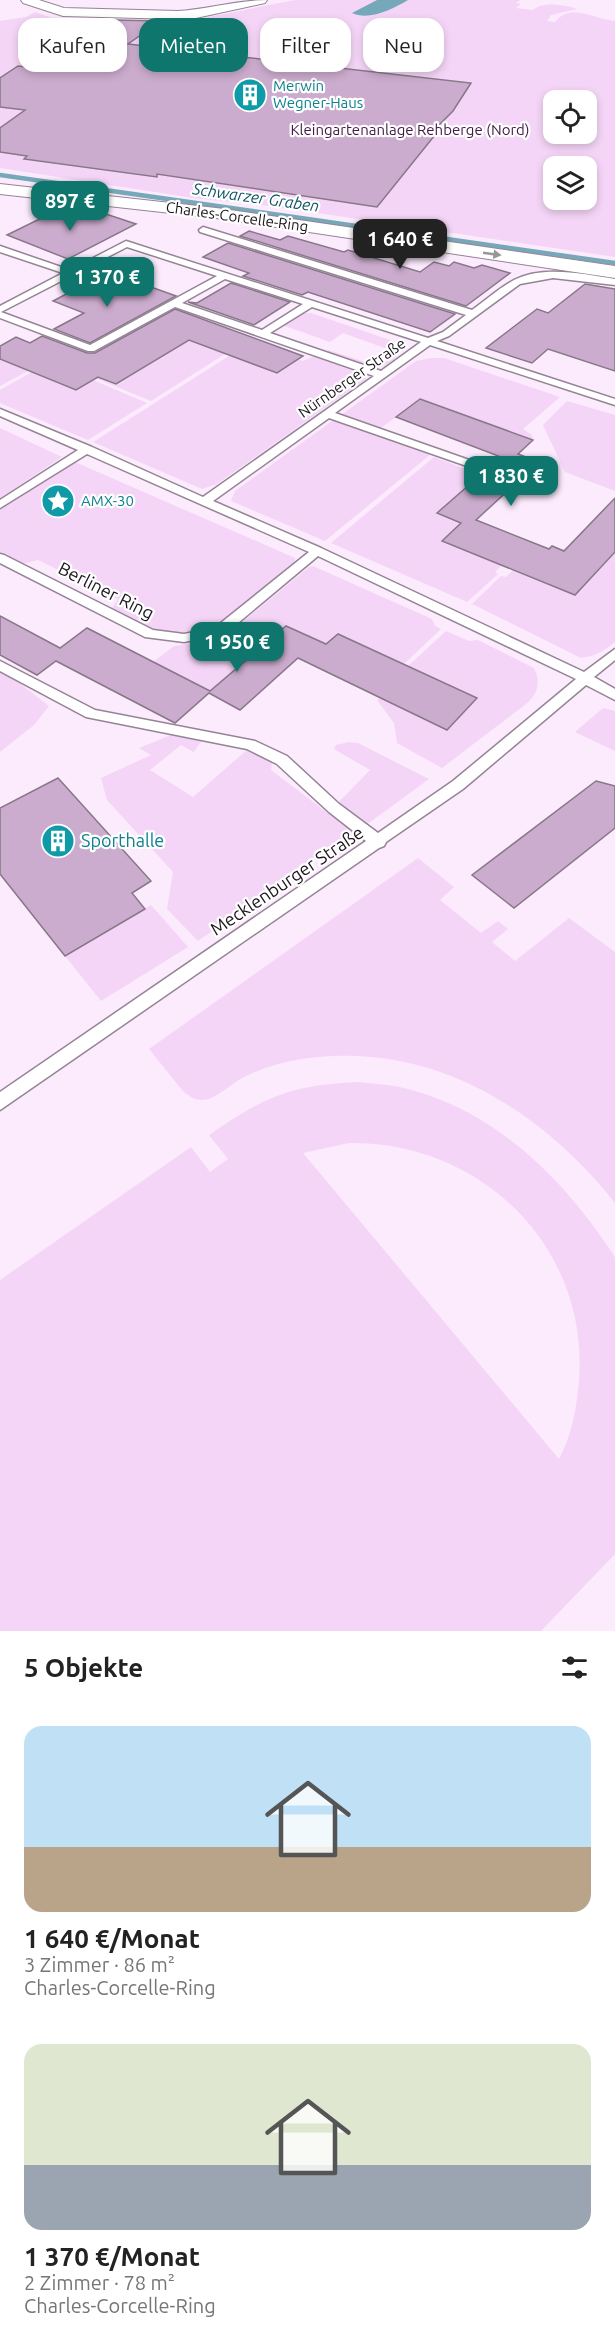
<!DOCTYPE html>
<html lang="de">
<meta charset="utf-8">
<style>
:root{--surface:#fff;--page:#f2f2f2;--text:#222;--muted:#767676;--accent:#0f766e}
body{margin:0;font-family:Ubuntu,sans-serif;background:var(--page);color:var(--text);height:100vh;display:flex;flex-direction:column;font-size:22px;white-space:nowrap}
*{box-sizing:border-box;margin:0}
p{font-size:20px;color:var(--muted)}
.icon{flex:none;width:33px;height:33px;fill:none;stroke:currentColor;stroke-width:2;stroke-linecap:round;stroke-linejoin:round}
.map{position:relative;height:1631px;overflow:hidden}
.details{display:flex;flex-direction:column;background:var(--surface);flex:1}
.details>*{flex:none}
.hud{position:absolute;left:18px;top:18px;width:579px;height:54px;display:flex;gap:12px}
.buttons{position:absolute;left:543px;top:90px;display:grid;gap:12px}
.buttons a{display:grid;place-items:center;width:54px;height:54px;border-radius:12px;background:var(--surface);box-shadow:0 3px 9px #0003;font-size:30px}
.price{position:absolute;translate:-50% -51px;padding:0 14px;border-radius:12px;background:var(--accent);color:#fff;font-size:20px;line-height:39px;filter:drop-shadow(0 2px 3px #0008)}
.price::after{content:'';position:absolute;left:50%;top:36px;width:18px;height:14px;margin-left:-9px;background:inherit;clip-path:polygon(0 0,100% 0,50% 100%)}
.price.on{background:#222;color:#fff}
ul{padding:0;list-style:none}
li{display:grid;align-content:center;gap:12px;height:318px;padding:0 24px}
li span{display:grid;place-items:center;height:186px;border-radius:18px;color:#555}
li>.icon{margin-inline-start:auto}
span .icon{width:108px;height:108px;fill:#fffc;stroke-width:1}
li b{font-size:26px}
h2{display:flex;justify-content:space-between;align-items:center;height:72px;padding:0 24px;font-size:26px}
.tag{padding:0 21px;border-radius:18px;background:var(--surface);box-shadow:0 3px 9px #0003;font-size:21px;line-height:54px}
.tag.on{background:var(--accent);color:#fff}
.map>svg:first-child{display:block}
.green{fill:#f5d5f7;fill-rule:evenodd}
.water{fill:#75a8b8}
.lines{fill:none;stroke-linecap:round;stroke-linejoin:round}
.stream{stroke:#75a8b8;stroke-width:4.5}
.building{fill:#ccacce;stroke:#877788;stroke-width:1.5}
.service-casing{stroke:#958496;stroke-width:3}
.minor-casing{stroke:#958496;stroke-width:2}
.service{fill:#fff;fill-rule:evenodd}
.minor{fill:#fff;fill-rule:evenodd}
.oneway{fill:#999699}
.labels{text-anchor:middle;stroke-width:4.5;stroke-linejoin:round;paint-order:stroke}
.far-culture-label{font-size:15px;fill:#0d838f;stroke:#fefefe;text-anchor:start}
.far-park-label{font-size:15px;fill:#411a45;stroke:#fefefe}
.far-street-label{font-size:15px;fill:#1c161d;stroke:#fefefe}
.far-water-label{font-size:16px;font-style:italic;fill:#0d5566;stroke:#fefefe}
.street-label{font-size:18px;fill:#1c161d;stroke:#fefefe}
.culture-label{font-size:18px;fill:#0d838f;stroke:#fefefe;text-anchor:start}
</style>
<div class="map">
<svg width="615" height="1631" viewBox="0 0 615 1631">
<rect width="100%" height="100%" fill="#fceafd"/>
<g class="green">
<path d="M295,0H520L516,3L521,4L516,8L533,10C543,1 564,5 577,9L551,15L547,21L555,22C571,2 596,20 615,21V257L270,206L193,198L0,168V21L26,17L35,12L69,24L178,23ZM554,100H586V134H554ZM554,166H586V200H554Z"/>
<path d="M302,313H311L390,340L400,350C397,360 383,368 373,369L324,353L328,350L378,366L396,352L343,333L330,342L285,326V323Z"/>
<path d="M189,340L225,354L151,401L95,378L98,377L116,384Z"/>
<path d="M229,356L277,373L298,359L303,361L314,356L366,376V379L231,474L217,484L202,489L93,442Z"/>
<path d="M431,358H444L560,397L523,429L532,435L533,440L420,399L381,428L341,415L416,361Z"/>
<path d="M0,359L28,371L0,386Z"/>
<path d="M32,372L76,390L93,380L147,403L88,440L0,403V390Z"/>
<path d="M567,401L615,415V491L565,472L543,425Z"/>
<path d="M335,419L430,455L325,541L231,501L235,491Z"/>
<path d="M0,428L62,457L0,498Z"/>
<path d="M434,457L481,475L437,512L461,523L442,541L502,565L495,572L498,574L467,602L331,543Z"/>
<path d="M75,462L295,558V561L221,623L206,630L175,634L153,630L111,610L118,599L38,560L22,564L0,553V509Z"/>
<path d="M567,547L605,562L615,552V642C604,651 595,656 581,658L472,604L501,576L506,577L513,570L575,595L599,569L557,552Z"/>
<path d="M313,566L432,619L435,626L441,629L404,664L339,634L326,644L286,626L210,691L153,662L174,646L208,641L231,631L309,567Z"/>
<path d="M446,631L469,641L478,640L534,668C541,683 538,693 526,704L442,768L397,743L394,723L377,700L380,698L447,729L477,698L408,666Z"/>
<path d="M0,672L14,679L49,706L34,725L0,752Z"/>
<path d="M603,708L615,711V751L575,732Z"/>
<path d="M171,735L202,740L194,752L181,745L150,770L193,797L248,749L268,756L272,762L271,770L354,833L198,941L167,909L173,872L107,800L101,778L151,755L139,748Z"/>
<path d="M348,742L358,743L429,779L366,825L337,804L370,770L334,749L336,745Z"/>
<path d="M418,858L454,887L440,900L481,933L498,921L508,929L492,942L515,961L569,918L615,952V1203C547,1117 448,1051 334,1056C304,1057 273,1063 246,1076C232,1082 218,1099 202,1100C194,1100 187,1095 182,1090L149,1049Z"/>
<path d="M151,905L188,947L101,1001L65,956Z"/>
<path d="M358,1082C372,1084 386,1084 400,1087C492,1108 562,1176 613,1254L615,1258V1554L541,1631H0V1280L191,1147L210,1172L228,1159L209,1135C264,1097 290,1085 358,1082ZM349,1143C480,1141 589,1246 579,1380C577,1406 572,1435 559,1459L303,1153Z"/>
</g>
<path class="water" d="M377,0H408C393,9 369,21 352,13Z"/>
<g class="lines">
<path class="stream" d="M0,175L615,263"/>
</g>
<g class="building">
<path d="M113,20L161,21L128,44L471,83L453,111L430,134L435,135L377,207L157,174V177L24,159L27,156L0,152V128L25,110L0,107V78L18,66L44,69Z"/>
<path d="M64,207L94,216L100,212L136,224L68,259L7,235Z"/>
<path d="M249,231L280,240L288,236L344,252L348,250L420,272L434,262L449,266L454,262L474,268L482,265L510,273L466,306L240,236Z"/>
<path d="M228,243L455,314L430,332L308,292L302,295L243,276L249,273L203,257Z"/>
<path d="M95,279L127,290L140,283L176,296L90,343L54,329L84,313L53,301Z"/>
<path d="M231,283L290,302L254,325L188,302L197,303Z"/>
<path d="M585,284L615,289V371L548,349L532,363L486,348L537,309L548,313Z"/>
<path d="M175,309L303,356L277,373L189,340L116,384L98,377L76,390L0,359V346L16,337L30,343L42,336L87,353H95Z"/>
<path d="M420,399L533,440L518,454L539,462L476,520L549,549L552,546L564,551L615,498V552L575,595L442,541L461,523L437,513L501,457L396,417Z"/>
<path d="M0,616L60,648L87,628L210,691L286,626L326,644L338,634L477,698L447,730L298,658L240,710L209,693L175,723L56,661L37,675L0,655Z"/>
<path d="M58,778L151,881L132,893L145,909L65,956L0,874V808Z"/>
<path d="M596,781L615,786V828L514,908L472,875Z"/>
</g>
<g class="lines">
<g class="service-casing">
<path id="service" d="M203,227L472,310C485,301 499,288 514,280C543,265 584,274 615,279V285L553,278L520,284L449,336L437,341L615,399V405L430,345L335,413L472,461V465H464L329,418L213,501L321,548L584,672L615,649V660L594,677L615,689V700L586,685L463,789L386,842L384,846L379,848L0,1110V1092L366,841L329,812L277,764L247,749L86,717L0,671V661L95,710L255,741L287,756L339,804L378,833L453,781L576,679L318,556L232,628L219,635L184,642L145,637L0,563V554L4,555L153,630L184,634L210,629L222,622L309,552L87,454L0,508V500L78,450L0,416V409L92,447L203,497L374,376L175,307L94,351H88L0,318V306L63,273L0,252V246L70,270L126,241L428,338L443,332L466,315L200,232L199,230ZM127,247L217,276L90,345L1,312ZM225,279L303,304L262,330L182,303ZM312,307L421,342L381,371L270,333Z"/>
</g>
<g class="minor-casing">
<g id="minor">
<path d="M21,0H39L64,8L178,11C208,9 237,0 267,0L265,3L196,18L178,19L63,16L23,3Z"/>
<path d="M0,184L216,208L615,266V278L216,218L0,194Z"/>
</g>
</g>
<use href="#service" class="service"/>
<use href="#minor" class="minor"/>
</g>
<defs><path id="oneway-solid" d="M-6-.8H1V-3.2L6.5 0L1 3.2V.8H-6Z" transform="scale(1.5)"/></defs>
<use class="oneway" href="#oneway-solid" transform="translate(492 254) rotate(8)"/>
<defs>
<g id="building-disc" transform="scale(1.725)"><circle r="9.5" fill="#0f9aa8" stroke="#fefefe"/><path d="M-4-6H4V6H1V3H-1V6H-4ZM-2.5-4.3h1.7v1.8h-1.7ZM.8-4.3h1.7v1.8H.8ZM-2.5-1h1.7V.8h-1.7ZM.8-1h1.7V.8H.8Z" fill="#fff"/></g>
<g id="sight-disc" transform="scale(1.725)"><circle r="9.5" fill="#0f9aa8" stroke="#fefefe"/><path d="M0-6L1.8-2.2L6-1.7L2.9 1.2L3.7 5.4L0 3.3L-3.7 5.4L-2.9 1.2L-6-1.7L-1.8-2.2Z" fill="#fff"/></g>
</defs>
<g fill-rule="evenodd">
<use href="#building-disc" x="250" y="95"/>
<use href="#sight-disc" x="58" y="501"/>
<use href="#building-disc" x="58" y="841"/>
</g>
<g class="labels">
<g class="far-culture-label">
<text x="273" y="91">Merwin<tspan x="273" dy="17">Wegner-Haus</tspan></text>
<text x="81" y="506">AMX-30</text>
</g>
<g class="far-park-label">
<text x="410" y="135">Kleingartenanlage Rehberge (Nord)</text>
</g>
<g class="far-street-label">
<text transform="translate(237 217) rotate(8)" y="5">Charles-Corcelle-Ring</text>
<text transform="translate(352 378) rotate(-35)" y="5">Nürnberger Straße</text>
</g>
<g class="far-water-label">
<text transform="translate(256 197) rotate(8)" y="6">Schwarzer Graben</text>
</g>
<g class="street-label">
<text transform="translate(106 591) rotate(27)" y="6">Berliner Ring</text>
<text transform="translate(287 881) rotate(-34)" y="6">Mecklenburger Straße</text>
</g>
<g class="culture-label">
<text x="81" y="847">Sporthalle</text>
</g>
</g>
</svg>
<div class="buttons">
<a><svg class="icon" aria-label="locate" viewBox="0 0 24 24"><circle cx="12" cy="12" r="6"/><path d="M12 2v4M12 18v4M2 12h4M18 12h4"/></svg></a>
<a><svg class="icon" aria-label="layers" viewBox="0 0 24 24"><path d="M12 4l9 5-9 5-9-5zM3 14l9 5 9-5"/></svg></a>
</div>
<b class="price" style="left:70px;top:232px">897 €</b>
<b class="price on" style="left:400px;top:270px">1 640 €</b>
<b class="price" style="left:107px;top:308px">1 370 €</b>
<b class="price" style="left:511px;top:507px">1 830 €</b>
<b class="price" style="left:237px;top:673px">1 950 €</b>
<div class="hud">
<a class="tag">Kaufen</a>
<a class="tag on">Mieten</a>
<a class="tag">Filter</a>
<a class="tag">Neu</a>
</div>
</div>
<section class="details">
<h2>5 Objekte<svg class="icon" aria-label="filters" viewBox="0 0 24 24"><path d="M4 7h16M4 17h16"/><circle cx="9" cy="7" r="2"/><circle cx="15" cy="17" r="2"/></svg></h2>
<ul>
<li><span style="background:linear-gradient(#bfe0f5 65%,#b9a48a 0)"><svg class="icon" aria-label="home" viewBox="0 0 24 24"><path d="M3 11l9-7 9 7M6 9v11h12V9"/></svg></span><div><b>1 640 €/Monat</b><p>3 Zimmer · 86 m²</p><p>Charles-Corcelle-Ring</p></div></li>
<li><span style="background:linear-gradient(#dfe7d0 65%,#9aa5b1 0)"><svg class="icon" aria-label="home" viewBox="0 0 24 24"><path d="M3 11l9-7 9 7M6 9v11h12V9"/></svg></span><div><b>1 370 €/Monat</b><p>2 Zimmer · 78 m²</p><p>Charles-Corcelle-Ring</p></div></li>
</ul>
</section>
